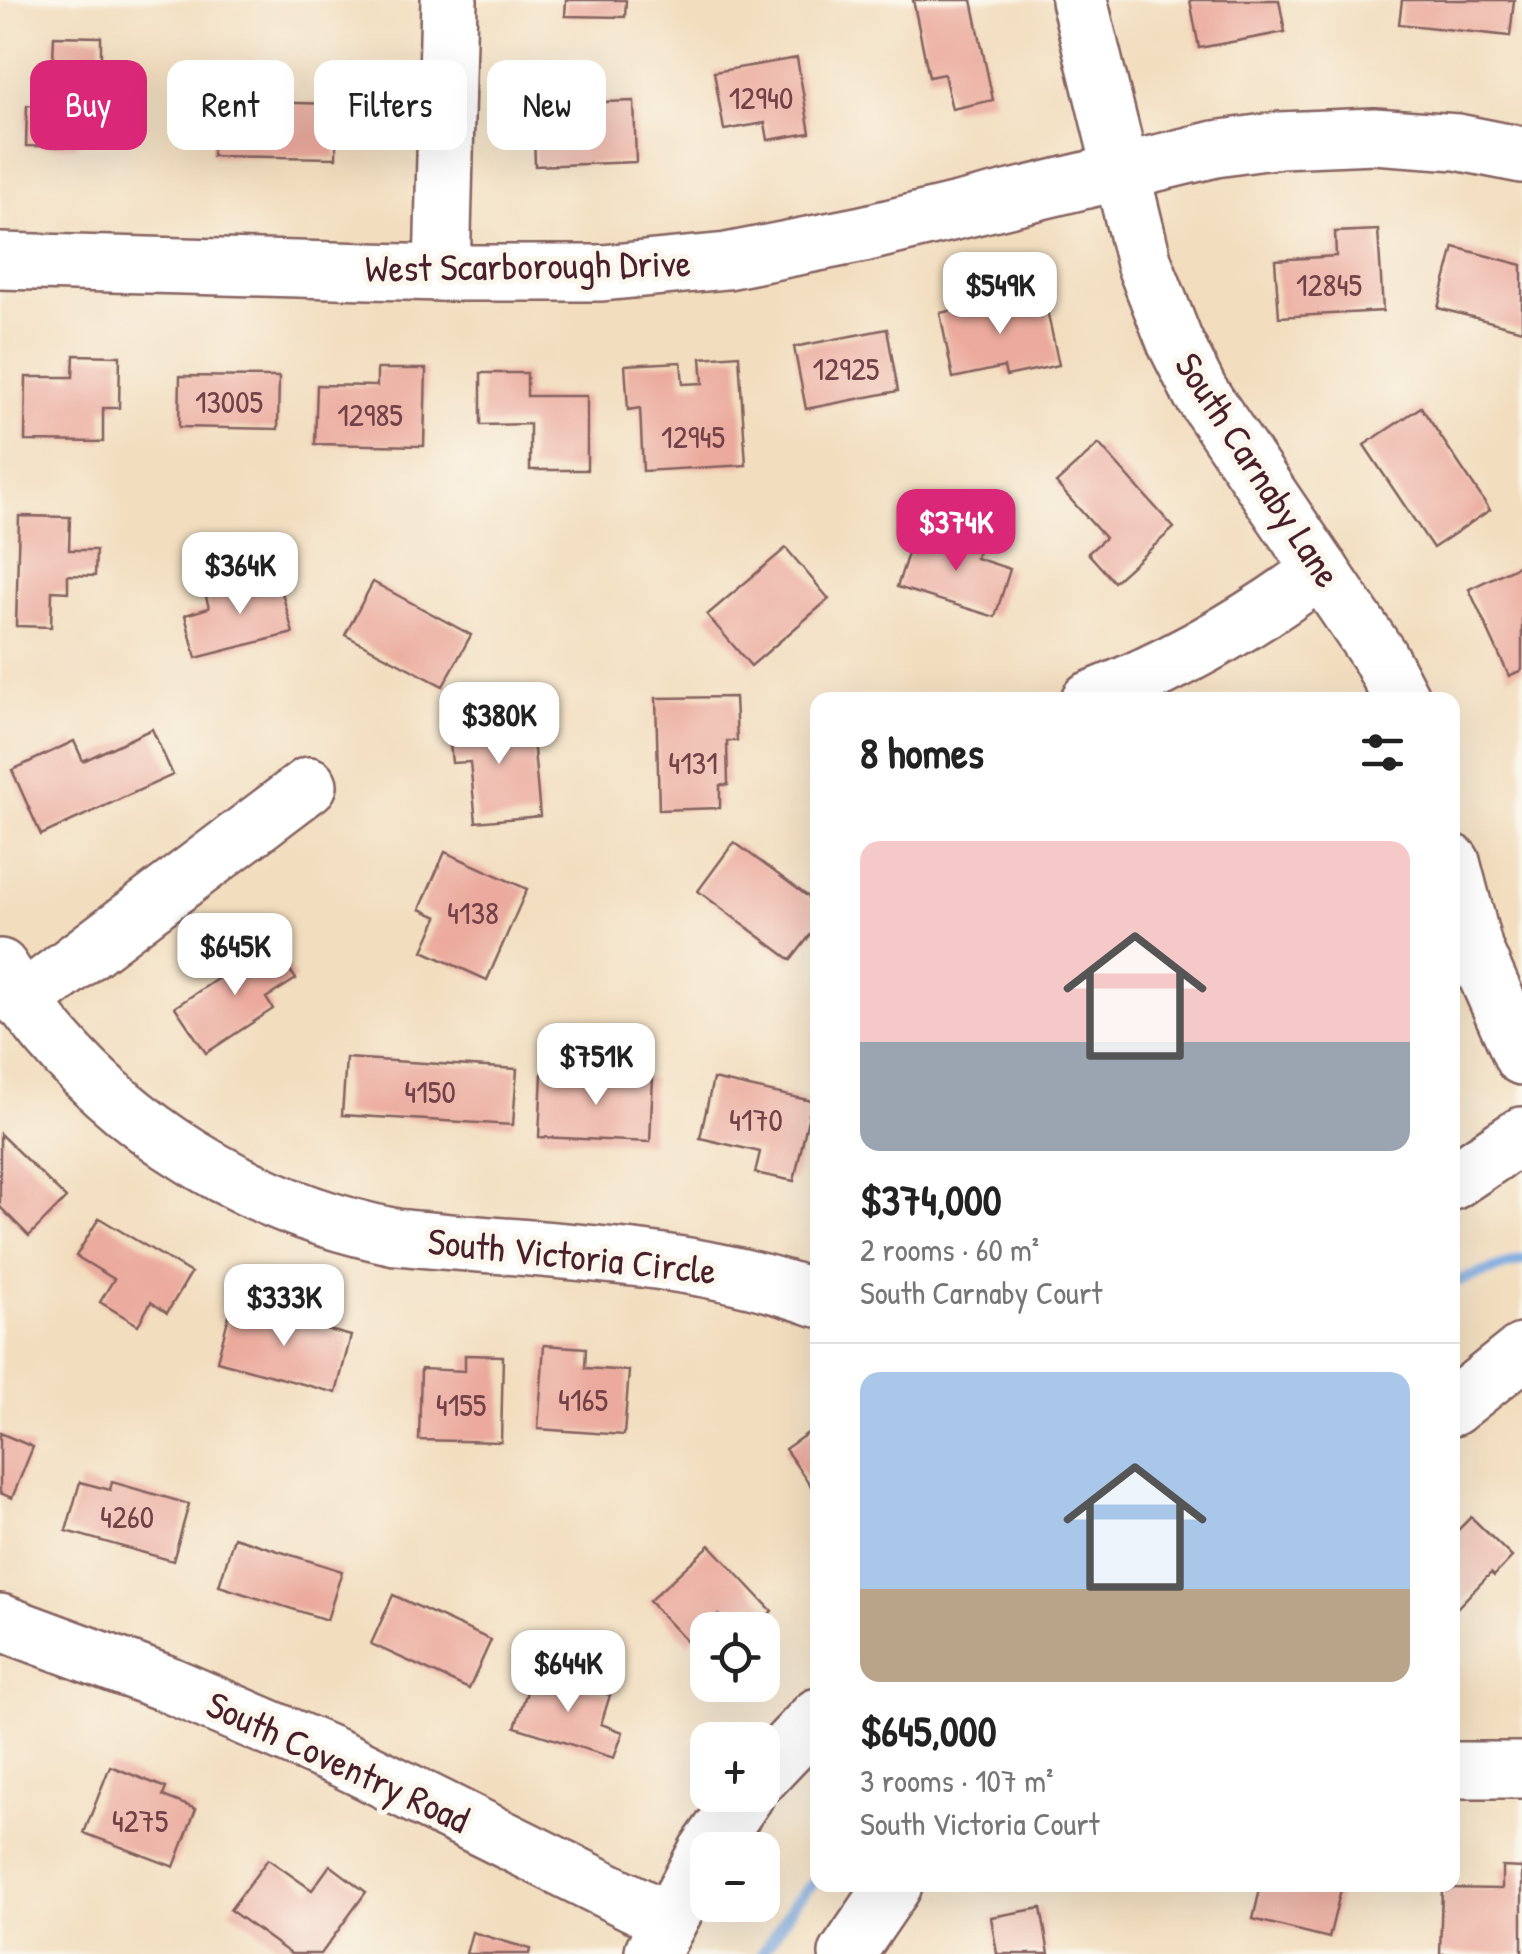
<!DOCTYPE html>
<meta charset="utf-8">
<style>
:root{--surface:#fff;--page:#f6f6f6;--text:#222;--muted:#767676;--line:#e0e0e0;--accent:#db2777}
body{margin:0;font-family:"Patrick Hand",sans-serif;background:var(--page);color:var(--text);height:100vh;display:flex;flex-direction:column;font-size:38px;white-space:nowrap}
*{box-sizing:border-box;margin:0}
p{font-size:32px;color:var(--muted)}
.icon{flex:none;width:55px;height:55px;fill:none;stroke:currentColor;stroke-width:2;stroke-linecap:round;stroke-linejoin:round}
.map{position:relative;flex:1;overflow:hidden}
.side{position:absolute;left:810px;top:692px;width:650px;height:1200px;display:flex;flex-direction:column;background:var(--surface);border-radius:20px;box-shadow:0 10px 40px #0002}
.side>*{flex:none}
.banner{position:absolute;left:30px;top:60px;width:630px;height:90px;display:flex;gap:20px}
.fabs{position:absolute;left:690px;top:1612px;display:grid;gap:20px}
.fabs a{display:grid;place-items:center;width:90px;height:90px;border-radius:20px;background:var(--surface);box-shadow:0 10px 40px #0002;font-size:50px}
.price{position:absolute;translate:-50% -85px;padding:0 22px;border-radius:20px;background:#fff;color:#222;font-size:32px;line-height:65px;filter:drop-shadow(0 2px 5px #0008)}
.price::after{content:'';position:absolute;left:50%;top:60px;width:30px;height:22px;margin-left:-15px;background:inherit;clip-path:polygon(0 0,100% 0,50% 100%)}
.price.current{background:var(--accent);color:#fff}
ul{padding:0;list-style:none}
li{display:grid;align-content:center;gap:20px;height:530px;padding:0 50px}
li+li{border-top:2px solid var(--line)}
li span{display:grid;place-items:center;height:310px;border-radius:20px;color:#555}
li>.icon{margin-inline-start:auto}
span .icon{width:180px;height:180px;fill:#fffc;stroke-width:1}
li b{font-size:42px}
h2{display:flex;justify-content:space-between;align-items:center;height:120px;padding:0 50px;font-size:42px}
.chip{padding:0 35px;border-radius:20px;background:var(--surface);box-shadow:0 10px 40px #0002;font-size:35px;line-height:90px}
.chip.current{background:var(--accent);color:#fff}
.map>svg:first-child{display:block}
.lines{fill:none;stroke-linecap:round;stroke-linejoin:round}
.stream{stroke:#75a6df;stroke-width:11}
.building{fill:#ebaa9d}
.minor-casing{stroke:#85625e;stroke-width:60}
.minor{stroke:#fff;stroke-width:55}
.labels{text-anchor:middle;stroke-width:10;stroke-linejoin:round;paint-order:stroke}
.number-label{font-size:32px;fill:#724248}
.street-label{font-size:38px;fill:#4a1f2b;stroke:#fbf7ec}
</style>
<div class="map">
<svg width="1522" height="1954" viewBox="0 0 1522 1954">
<rect width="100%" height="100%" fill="#fbf7ec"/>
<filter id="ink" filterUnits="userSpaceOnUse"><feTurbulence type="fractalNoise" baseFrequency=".01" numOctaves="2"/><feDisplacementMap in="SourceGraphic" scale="20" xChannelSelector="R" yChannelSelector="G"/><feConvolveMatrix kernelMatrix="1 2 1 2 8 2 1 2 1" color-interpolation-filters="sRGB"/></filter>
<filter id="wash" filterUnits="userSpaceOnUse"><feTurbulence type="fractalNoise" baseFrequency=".0048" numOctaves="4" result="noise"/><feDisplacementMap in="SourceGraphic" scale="40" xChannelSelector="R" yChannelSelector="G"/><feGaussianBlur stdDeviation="2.25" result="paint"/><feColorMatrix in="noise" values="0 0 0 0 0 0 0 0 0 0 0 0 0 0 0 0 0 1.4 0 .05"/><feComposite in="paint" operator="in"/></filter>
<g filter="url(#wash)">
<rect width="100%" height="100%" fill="#f2ddbe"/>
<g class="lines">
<g class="stream">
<path d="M1452,1283L1522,1260"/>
<path d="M762,1954L795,1902L818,1878"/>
</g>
</g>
<g id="blocks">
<g class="building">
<path d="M566,0H626L625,17L565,16Z"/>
<path d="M913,0H972L993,100L952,109L944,74L929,77Z"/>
<path d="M1190,0H1279L1285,32L1199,48Z"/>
<path d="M1402,0H1514L1510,36L1399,24Z"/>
<path d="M54,36L101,37V61H117L116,86H100V130H78V147L26,146L27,105L43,106L44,60H53Z"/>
<path d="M797,58L810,133L768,140L765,123L724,130L714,72Z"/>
<path d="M573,92V103L634,101L636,162L535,166L533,93Z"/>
<path d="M213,101L337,104L336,158L212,156Z"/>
<path d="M1378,230L1383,311L1279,317L1275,260L1336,256L1335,232Z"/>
<path d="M1454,247L1522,265V330L1438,308Z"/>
<path d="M1043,292L1059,365L1006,376L1004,367L953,378L940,313Z"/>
<path d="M887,329L898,391L806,409L794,347Z"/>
<path d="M74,355L120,356L119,408H103V442L25,441L26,377H73Z"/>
<path d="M739,355L746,465L643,471L640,408L628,410L625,365L681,362L683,384L703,383L701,358Z"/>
<path d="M377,369H426L424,446L315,444L317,385L377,386Z"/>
<path d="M481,373H527V396H587V470H530V424L481,425Z"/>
<path d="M180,376L279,377L278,429L179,427Z"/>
<path d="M1421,407L1490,510L1433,548L1364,445Z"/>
<path d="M1099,444L1174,528L1114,582L1088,553L1105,538L1056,483Z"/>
<path d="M19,516L70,517L69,550H96L95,576L68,575V592L52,591L51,627L16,626Z"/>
<path d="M949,528L982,538L976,558L1010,569L995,617L897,587L911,544L941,553Z"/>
<path d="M786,548L829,599L751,666L707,615Z"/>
<path d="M1522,564V670L1509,676L1469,589Z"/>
<path d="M277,574L293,633L196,658L185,615L209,608L205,593Z"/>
<path d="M373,582L471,635L443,686L345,635Z"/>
<path d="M735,697L737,741H727L728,785H720V808L659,810L656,698Z"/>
<path d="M531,717L540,816L476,822L470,762L452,763L448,724Z"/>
<path d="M152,729L173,775L41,835L12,770L74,741L83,761Z"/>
<path d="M734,842L818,904V925L791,960L698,891Z"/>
<path d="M445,852L527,889L487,980L423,951L438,917L420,909Z"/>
<path d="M271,943L296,979L266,998L273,1009L206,1053L175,1007Z"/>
<path d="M346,1058L517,1069L513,1125L342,1115Z"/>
<path d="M542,1073L653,1078L650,1142L539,1137Z"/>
<path d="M713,1079L812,1101L794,1181L755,1173L760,1152L700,1138Z"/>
<path d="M0,1134L66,1198L29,1236L0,1207Z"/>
<path d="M99,1218L191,1273L167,1313L151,1302L138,1325L100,1302L114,1279L76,1256Z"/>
<path d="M232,1304L351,1336L336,1393L217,1361Z"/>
<path d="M544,1345L586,1348L585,1368L629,1371L624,1435L538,1429Z"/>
<path d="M465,1355L503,1356L501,1442L419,1440L421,1369L465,1371Z"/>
<path d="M818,1426V1496L785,1449Z"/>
<path d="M0,1433L33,1447L12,1498L0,1493Z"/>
<path d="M80,1482L110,1490L112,1482L189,1504L173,1561L66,1531Z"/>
<path d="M1471,1517L1512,1557L1494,1576L1491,1573L1452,1613V1536Z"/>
<path d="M234,1537L342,1571L327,1620L219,1586Z"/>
<path d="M710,1545L772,1611L751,1630H733L719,1615L688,1643L649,1601Z"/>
<path d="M393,1595L491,1640L469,1689L371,1644Z"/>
<path d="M534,1671L610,1695L601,1724L623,1732L614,1758L515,1727Z"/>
<path d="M110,1766L166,1788L163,1796L196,1809L174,1867L84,1833Z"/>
<path d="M268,1859L312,1890L330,1865L366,1892L321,1954H291L230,1910Z"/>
<path d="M1502,1867L1522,1868V1954H1440L1442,1888L1502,1889Z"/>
<path d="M1261,1885H1342L1329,1938L1253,1919Z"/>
<path d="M1041,1908L1049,1954H997L991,1917Z"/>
<path d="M472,1932L530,1949L529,1954H466Z"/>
</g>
</g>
</g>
<g filter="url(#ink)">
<use href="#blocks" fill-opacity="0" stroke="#85625e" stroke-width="2.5"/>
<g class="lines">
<g class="minor-casing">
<g id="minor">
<path d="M1079,0L1144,263L1175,342L1200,392L1379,656L1402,700"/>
<path d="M0,261L442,273H602L727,261L863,234L1215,149L1280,140L1374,136L1457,142L1522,155"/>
<path d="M442,273L449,0"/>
<path d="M1089,700C1173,667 1249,624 1321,570"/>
<path d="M1452,862L1475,950L1522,1057"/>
<path d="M0,967C91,1110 231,1204 396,1237C537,1251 684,1251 818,1299"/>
<path d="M22,1002L309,785"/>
<path d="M1452,1182L1522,1135"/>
<path d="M1452,1408L1522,1352"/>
<path d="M0,1622L165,1683L346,1761L667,1920"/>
<path d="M1452,1770H1522"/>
<path d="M762,1775L818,1716"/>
<path d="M653,1951L706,1852L746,1795"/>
<path d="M847,1954L894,1885"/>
</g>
</g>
<use href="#minor" class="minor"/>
</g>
</g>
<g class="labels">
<g class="number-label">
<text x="761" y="109">12940</text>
<text x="1329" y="296">12845</text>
<text x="846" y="380">12925</text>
<text x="229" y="413">13005</text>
<text x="370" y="426">12985</text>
<text x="693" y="448">12945</text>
<text x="693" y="774">4131</text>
<text x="473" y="924">4138</text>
<text x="430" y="1103">4150</text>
<text x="756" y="1131">4170</text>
<text x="583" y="1411">4165</text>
<text x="461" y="1416">4155</text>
<text x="127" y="1528">4260</text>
<text x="140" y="1832">4275</text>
</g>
<g class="street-label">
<text transform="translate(528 266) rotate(-1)" y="13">West Scarborough Drive</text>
<text transform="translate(1258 470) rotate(57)" y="13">South Carnaby Lane</text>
<text transform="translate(572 1256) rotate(6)" y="13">South Victoria Circle</text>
<text transform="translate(338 1762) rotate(25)" y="13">South Coventry Road</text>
</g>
</g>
</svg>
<div class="fabs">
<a><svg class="icon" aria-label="locate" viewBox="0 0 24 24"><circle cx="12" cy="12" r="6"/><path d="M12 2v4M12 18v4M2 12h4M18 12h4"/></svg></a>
<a>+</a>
<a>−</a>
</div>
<b class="price" style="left:1000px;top:337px">$549K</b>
<b class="price current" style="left:956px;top:574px">$374K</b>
<b class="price" style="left:240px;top:617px">$364K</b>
<b class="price" style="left:499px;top:767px">$380K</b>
<b class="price" style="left:235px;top:998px">$645K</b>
<b class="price" style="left:596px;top:1108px">$751K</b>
<b class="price" style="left:284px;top:1349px">$333K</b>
<b class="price" style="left:568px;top:1715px">$644K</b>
<div class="banner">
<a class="chip current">Buy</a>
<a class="chip">Rent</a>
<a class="chip">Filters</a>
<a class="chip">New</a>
</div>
<section class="side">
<h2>8 homes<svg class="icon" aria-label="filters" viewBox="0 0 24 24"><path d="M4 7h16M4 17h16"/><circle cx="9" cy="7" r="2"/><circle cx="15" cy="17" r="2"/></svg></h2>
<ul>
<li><span style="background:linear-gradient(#f6c9c9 65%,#9aa5b1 0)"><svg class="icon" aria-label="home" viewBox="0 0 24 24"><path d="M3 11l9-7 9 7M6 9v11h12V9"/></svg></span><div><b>$374,000</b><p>2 rooms · 60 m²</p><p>South Carnaby Court</p></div></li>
<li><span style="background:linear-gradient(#a9c7e8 70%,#b9a48a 0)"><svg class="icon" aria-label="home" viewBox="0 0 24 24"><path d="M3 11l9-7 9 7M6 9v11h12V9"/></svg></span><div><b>$645,000</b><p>3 rooms · 107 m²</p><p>South Victoria Court</p></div></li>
</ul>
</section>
</div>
